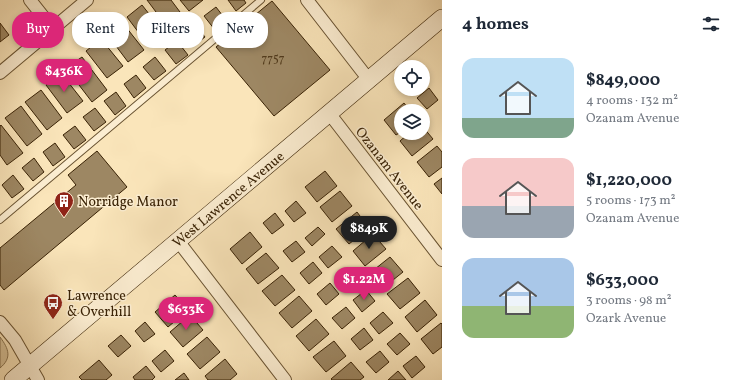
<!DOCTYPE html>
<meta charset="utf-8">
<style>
:root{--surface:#fff;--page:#f2f2f3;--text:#1f2937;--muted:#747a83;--accent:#db2777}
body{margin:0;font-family:Vollkorn,serif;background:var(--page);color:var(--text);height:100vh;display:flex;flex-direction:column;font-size:15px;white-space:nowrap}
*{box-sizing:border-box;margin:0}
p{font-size:13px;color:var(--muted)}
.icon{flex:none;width:22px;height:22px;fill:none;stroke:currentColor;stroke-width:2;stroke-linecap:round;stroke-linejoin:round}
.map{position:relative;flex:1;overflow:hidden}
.side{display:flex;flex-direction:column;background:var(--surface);width:300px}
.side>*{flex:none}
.hud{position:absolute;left:12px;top:12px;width:370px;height:36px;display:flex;gap:8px}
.buttons{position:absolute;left:394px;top:60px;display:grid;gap:8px}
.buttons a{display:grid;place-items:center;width:36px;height:36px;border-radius:50%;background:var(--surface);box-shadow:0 2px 6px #0003;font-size:20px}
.price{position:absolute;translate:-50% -34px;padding:0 9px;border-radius:14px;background:var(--accent);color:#fff;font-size:13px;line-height:26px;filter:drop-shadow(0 1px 2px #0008)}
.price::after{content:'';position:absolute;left:50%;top:24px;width:12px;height:9px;margin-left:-6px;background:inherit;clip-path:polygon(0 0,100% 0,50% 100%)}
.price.current{background:#222;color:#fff}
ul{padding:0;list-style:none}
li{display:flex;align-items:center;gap:12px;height:100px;padding:0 20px}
li span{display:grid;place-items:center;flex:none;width:112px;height:80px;border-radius:12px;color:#555}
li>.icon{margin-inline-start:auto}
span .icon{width:48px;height:48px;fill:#fffc;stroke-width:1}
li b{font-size:17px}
h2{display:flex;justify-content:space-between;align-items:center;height:48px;padding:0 20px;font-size:17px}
.pill{padding:0 14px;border-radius:16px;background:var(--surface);box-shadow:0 2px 6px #0003;font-size:14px;line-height:36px}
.pill.current{background:var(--accent);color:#fff}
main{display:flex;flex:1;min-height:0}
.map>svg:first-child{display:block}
.green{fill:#d9c49b;stroke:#897350}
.building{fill:#9d8763;stroke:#392205}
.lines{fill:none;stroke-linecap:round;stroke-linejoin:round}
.lane-casing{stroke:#695332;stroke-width:8}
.street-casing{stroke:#695332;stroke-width:14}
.secondary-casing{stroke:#392205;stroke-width:18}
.lane{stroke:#fceed2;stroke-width:6}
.street{stroke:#fceed2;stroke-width:12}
.secondary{stroke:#fceed2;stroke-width:17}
.labels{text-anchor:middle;stroke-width:3;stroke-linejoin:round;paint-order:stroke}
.number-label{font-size:12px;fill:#523b1c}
.street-label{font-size:14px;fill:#392205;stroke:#fceed2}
.poi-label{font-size:14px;fill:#392205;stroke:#fceed2;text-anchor:start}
</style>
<main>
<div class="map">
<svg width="442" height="380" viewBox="0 0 442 380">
<rect width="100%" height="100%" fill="#fae5ba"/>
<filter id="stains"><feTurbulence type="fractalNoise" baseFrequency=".005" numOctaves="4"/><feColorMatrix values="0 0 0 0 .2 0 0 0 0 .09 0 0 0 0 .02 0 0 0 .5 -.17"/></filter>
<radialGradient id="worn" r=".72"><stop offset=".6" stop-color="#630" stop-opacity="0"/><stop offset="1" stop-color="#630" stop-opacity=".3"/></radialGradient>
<path class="green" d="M0,337C9,349 12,358 0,368Z"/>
<g class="building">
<path d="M147,0H171L183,16L168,28Z"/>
<path d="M180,0H203L189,11Z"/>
<path d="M228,0H244L246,3L236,11Z"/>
<path d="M272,1L330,70L274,116L216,47Z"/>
<path d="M142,5L164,33L148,45L127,17Z"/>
<path d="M216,7L226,20L215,30L204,16Z"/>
<path d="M122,22L144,50L128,62L107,34Z"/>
<path d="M0,23L9,35L0,42Z"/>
<path d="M194,23L205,37L193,46L182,33Z"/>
<path d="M101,39L123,66L107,78L86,51Z"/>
<path d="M177,41L188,55L176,64L165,50Z"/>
<path d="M82,57L107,90L92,102L66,68Z"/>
<path d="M155,57L166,71L154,80L143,67Z"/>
<path d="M61,73L83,101L67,113L46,85Z"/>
<path d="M136,75L146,88L134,98L124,84Z"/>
<path d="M429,88L438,100L427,109L417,98Z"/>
<path d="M41,90L62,118L47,130L25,102Z"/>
<path d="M116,92L126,106L115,115L104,101Z"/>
<path d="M404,103L410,111H401V132L396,135L384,120Z"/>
<path d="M21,106L42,134L27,146L5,118Z"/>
<path d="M95,108L106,122L94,131L83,117Z"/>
<path d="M1,125L23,153L7,165L0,155V126Z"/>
<path d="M75,126L86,140L74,149L63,135Z"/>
<path d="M423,127L433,139L412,156L400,141L409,133H423Z"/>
<path d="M55,143L65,157L53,166L43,152Z"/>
<path d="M437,146L442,152V167L429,177L417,162Z"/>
<path d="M97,151L127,187L4,290L0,285V248L76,185L68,175Z"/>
<path d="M34,158L44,172L33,181L22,168Z"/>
<path d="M325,171L337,186L317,202L305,187Z"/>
<path d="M13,175L24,189L12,198L2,185Z"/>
<path d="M442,178V194L434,184Z"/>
<path d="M340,191L352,206L332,222L320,207Z"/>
<path d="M296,201L306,213L294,222L285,211Z"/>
<path d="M357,212L369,228L349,244L336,229Z"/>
<path d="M275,213L284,225L272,234L263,223Z"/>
<path d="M318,227L325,234L312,246L305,238Z"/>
<path d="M250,232L262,247L242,264L230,249Z"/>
<path d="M373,234L386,249L365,266L353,251Z"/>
<path d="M296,241L305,252L292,262L283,251Z"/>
<path d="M332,246L342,257L328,268L319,257Z"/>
<path d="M266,253L279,268L258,284L246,269Z"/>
<path d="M390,257L403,272L383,288L370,273Z"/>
<path d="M313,262L322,273L309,284L300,273Z"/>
<path d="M346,269L355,280L345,290L335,279Z"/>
<path d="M282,275L295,290L275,306L262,291Z"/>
<path d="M408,278L420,293L400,309L387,294Z"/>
<path d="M330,283L339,294L326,305L317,294Z"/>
<path d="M366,290L375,301L362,312L353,300Z"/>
<path d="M175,295L188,310L168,327L155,312Z"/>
<path d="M299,296L312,311L292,328L279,313Z"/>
<path d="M425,300L437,315L417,332L405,317Z"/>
<path d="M346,307L355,318L342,329L332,318Z"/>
<path d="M383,312L393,323L379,334L370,323Z"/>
<path d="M190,315L203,330L183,347L170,332Z"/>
<path d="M316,319L329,334L309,351L296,336Z"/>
<path d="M145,322L155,334L144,342L135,331Z"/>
<path d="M441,323L442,324V347L433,354L421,339Z"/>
<path d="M364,328L373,340L360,350L351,339Z"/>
<path d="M400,333L410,344L397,355L387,344Z"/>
<path d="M121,335L131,346L118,357L108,346Z"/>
<path d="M207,337L220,352L200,369L187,354Z"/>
<path d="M334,341L346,356L326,372L313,357Z"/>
<path d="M165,350L174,361L161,372L152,361Z"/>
<path d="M380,351L389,362L376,373L366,362Z"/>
<path d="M416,356L425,367L412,378L403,366Z"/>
<path d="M225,359L237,374L230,380H208L205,376Z"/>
<path d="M99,360L112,375L106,380H82L79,377Z"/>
<path d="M351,362L364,377L360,380H332L331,379Z"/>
<path d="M146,366L155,377L152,380H135L133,377Z"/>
<path d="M398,371L406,380H388Z"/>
<path d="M184,373L189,380H175Z"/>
</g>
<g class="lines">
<g class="lane-casing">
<path id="lane" d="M0,220L261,0"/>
</g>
<g class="street-casing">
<g id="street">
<path d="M30,0L53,29"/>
<path d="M307,0L369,80"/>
<path d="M0,73L87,0"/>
<path d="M329,113L442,260"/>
<path d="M178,241L285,380"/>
<path d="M0,322L15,340L38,380"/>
</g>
</g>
<g class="secondary-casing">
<path id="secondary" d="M13,380L442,18"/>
</g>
<use href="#lane" class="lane"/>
<use href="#street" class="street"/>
<use href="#secondary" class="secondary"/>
</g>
<defs>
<g id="building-pin" transform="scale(1)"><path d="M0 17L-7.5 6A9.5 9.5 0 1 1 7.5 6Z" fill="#8f2418" stroke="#fceed2"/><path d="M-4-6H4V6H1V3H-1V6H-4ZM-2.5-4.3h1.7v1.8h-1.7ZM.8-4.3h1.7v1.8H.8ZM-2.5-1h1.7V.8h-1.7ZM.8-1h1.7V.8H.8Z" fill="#fff"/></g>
<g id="bus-pin" transform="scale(1)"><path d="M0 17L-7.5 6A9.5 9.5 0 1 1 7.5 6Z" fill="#8f2418" stroke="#fceed2"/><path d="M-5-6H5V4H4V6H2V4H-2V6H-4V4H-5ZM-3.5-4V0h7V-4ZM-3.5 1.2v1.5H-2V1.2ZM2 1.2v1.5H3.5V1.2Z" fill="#fff"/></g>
</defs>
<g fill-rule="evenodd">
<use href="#building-pin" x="64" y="201"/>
<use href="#bus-pin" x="53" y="303"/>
</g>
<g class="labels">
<g class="number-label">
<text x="273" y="62">7757</text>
</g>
<g class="street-label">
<text transform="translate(390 168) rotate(52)" y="5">Ozanam Avenue</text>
<text transform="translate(228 199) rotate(-40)" y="5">West Lawrence Avenue</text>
</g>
<g class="poi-label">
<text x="78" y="206">Norridge Manor</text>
<text x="67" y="300">Lawrence<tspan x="67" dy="16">&amp; Overhill</tspan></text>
</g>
</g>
<rect width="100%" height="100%" filter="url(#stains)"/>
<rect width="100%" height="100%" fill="url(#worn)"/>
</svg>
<div class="buttons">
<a><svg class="icon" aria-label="locate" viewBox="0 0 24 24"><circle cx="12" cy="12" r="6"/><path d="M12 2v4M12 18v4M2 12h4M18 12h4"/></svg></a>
<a><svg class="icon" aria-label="layers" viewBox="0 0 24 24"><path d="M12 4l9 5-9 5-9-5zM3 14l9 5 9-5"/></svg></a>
</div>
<b class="price" style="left:64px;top:93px">$436K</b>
<b class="price current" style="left:369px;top:250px">$849K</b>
<b class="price" style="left:364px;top:301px">$1.22M</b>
<b class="price" style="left:186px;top:331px">$633K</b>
<div class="hud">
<a class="pill current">Buy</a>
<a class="pill">Rent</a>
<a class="pill">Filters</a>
<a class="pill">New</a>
</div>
</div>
<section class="side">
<h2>4 homes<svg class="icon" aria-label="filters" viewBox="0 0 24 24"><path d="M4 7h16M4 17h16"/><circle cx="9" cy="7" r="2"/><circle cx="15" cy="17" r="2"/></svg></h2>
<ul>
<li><span style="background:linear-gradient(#bfe0f5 75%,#7fa58c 0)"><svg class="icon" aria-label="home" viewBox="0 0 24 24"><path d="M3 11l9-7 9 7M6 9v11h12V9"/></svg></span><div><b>$849,000</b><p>4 rooms · 132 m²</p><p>Ozanam Avenue</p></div></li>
<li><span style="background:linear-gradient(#f6c9c9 60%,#9aa5b1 0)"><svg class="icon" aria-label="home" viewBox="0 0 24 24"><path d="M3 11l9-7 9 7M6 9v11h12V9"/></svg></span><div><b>$1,220,000</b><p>5 rooms · 173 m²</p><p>Ozanam Avenue</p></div></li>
<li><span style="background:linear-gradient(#a9c7e8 60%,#8fb573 0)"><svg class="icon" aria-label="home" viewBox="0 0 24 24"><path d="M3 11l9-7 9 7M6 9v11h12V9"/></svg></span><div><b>$633,000</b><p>3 rooms · 98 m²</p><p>Ozark Avenue</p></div></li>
</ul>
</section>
</main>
